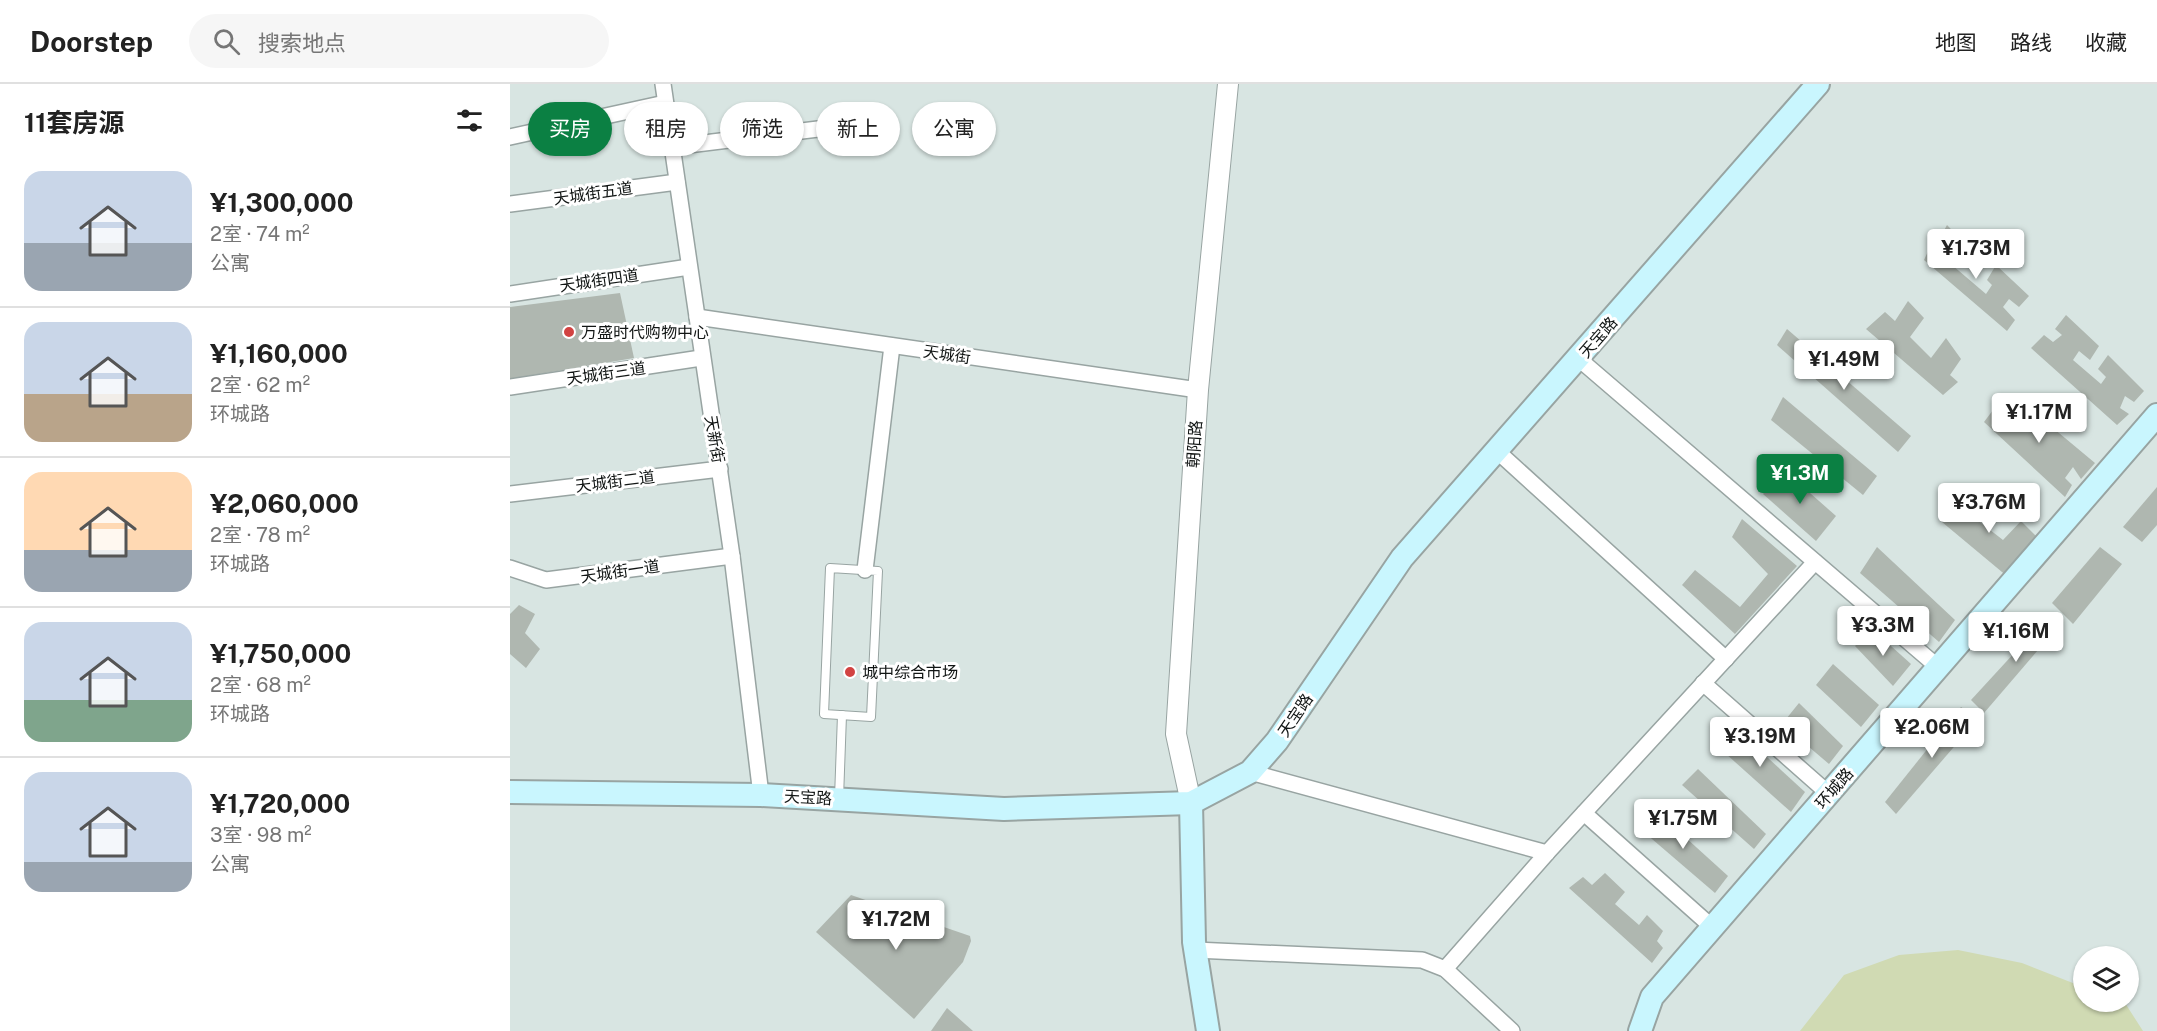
<!DOCTYPE html>
<html lang="zh">
<meta charset="utf-8">
<style>
:root{--surface:#fff;--page:#f6f6f6;--text:#222;--muted:#767676;--line:#e0e0e0;--accent:#0b8043}
body{margin:0;font-family:"Public Sans","Noto Sans SC",sans-serif;background:var(--page);color:var(--text);height:100vh;display:flex;flex-direction:column;font-size:22px;white-space:nowrap}
*{box-sizing:border-box;margin:0}
p{font-size:20px;color:var(--muted)}
.icon{flex:none;width:33px;height:33px;fill:none;stroke:currentColor;stroke-width:2;stroke-linecap:round;stroke-linejoin:round}
.map{position:relative;flex:1;overflow:hidden}
.drawer{display:flex;flex-direction:column;background:var(--surface);width:510px}
.drawer>*{flex:none}
.guide{position:absolute;left:18px;top:18px;width:570px;height:54px;display:flex;gap:12px}
.buttons{position:absolute;left:1563px;top:862px;display:grid;gap:12px}
.buttons a{display:grid;place-items:center;width:66px;height:66px;border-radius:50%;background:var(--surface);box-shadow:0 2px 4px #0004;font-size:30px}
.price{position:absolute;translate:-50% -51px;padding:0 14px;border-radius:6px;background:#fff;color:#222;font-size:20px;line-height:39px;filter:drop-shadow(0 2px 3px #0008)}
.price::after{content:'';position:absolute;left:50%;top:36px;width:18px;height:14px;margin-left:-9px;background:inherit;clip-path:polygon(0 0,100% 0,50% 100%)}
.price.active{background:var(--accent);color:#fff}
ul{padding:0;list-style:none}
li{display:flex;align-items:center;gap:18px;height:150px;padding:0 24px}
li+li{border-top:2px solid var(--line)}
li span{display:grid;place-items:center;flex:none;width:168px;height:120px;border-radius:18px;color:#555}
li>.icon{margin-inline-start:auto}
span .icon{width:72px;height:72px;fill:#fffc;stroke-width:1}
li b{font-size:26px}
h2{display:flex;justify-content:space-between;align-items:center;height:72px;padding:0 24px;font-size:26px}
.tag{padding:0 21px;border-radius:27px;background:var(--surface);box-shadow:0 2px 4px #0004;font-size:21px;line-height:54px}
.tag.active{background:var(--accent);color:#fff}
header{display:flex;align-items:center;gap:36px;box-sizing:border-box;height:84px;padding:0 30px;background:var(--surface);border-bottom:2px solid var(--line)}
header strong{font-size:28px}
nav{display:flex;gap:33px;margin-inline-start:auto;font-size:21px}
.search{width:420px;height:54px;background:var(--page);display:flex;align-items:center;gap:15px;box-sizing:border-box;padding:0 21px;border-radius:33px;color:var(--muted);font-size:22px}
main{display:flex;flex:1;min-height:0}
.map>svg:first-child{display:block}
.green{fill:#d0dab3}
.building{fill:#afb7b0}
.lines{fill:none;stroke-linecap:round;stroke-linejoin:round}
.service-casing{stroke:#98a4a2;stroke-width:10}
.minor-casing{stroke:#98a4a2;stroke-width:18}
.tertiary-casing{stroke:#98a4a2;stroke-width:22}
.secondary-casing{stroke:#98a4a2;stroke-width:26}
.service{stroke:#fff;stroke-width:8}
.minor{stroke:#fff;stroke-width:15}
.tertiary{stroke:#fff;stroke-width:20}
.secondary{stroke:#c9f6fe;stroke-width:22}
.poi-dot{fill:#d24342;stroke:#fff;stroke-width:2}
.labels{text-anchor:middle;stroke-width:6;stroke-linejoin:round;paint-order:stroke}
.street-label{font-size:16px;fill:#111514;stroke:#fff}
.poi-label{font-size:16px;fill:#111514;stroke:#fff;text-anchor:start}
</style>
<header>
<strong>Doorstep</strong>
<div class="search"><svg class="icon" aria-label="search" viewBox="0 0 24 24"><circle cx="10" cy="10" r="6"/><path d="M15 15l6 6"/></svg>搜索地点</div>
<nav><a>地图</a><a>路线</a><a>收藏</a></nav>
</header>
<main>
<section class="drawer">
<h2>11套房源<svg class="icon" aria-label="filters" viewBox="0 0 24 24"><path d="M4 7h16M4 17h16"/><circle cx="9" cy="7" r="2"/><circle cx="15" cy="17" r="2"/></svg></h2>
<ul>
<li><span style="background:linear-gradient(#c9d6e8 60%,#9aa5b1 0)"><svg class="icon" aria-label="home" viewBox="0 0 24 24"><path d="M3 11l9-7 9 7M6 9v11h12V9"/></svg></span><div><b>¥1,300,000</b><p>2室 · 74 m²</p><p>公寓</p></div></li>
<li><span style="background:linear-gradient(#c9d6e8 60%,#b9a48a 0)"><svg class="icon" aria-label="home" viewBox="0 0 24 24"><path d="M3 11l9-7 9 7M6 9v11h12V9"/></svg></span><div><b>¥1,160,000</b><p>2室 · 62 m²</p><p>环城路</p></div></li>
<li><span style="background:linear-gradient(#ffd9b3 65%,#9aa5b1 0)"><svg class="icon" aria-label="home" viewBox="0 0 24 24"><path d="M3 11l9-7 9 7M6 9v11h12V9"/></svg></span><div><b>¥2,060,000</b><p>2室 · 78 m²</p><p>环城路</p></div></li>
<li><span style="background:linear-gradient(#c9d6e8 65%,#7fa58c 0)"><svg class="icon" aria-label="home" viewBox="0 0 24 24"><path d="M3 11l9-7 9 7M6 9v11h12V9"/></svg></span><div><b>¥1,750,000</b><p>2室 · 68 m²</p><p>环城路</p></div></li>
<li><span style="background:linear-gradient(#c9d6e8 75%,#9aa5b1 0)"><svg class="icon" aria-label="home" viewBox="0 0 24 24"><path d="M3 11l9-7 9 7M6 9v11h12V9"/></svg></span><div><b>¥1,720,000</b><p>3室 · 98 m²</p><p>公寓</p></div></li>
</ul>
</section>
<div class="map">
<svg width="1647" height="947" viewBox="0 0 1647 947">
<rect width="100%" height="100%" fill="#d8e5e2"/>
<path class="green" d="M1448,866L1512,879L1573,903L1574,918L1615,919L1633,947H1290L1334,891L1389,871Z"/>
<g class="building">
<path d="M1437,141L1467,172L1458,182L1449,175L1442,181L1476,210L1482,201L1477,196L1486,181L1519,212L1509,223L1499,215L1493,223L1505,236L1497,247L1414,176L1420,163L1431,171L1436,160L1430,154Z"/>
<path d="M110,209L124,274L0,295V223Z"/>
<path d="M1398,217L1414,234L1400,253L1421,274L1436,254L1451,275L1440,291L1448,298L1433,311L1356,245L1375,228L1385,237Z"/>
<path d="M1556,231L1589,262L1580,276L1569,267L1563,276L1591,300L1596,293L1588,285L1598,271L1634,307L1624,318L1615,312L1610,324L1619,330L1607,341L1521,264L1534,251L1543,258L1552,251L1545,245Z"/>
<path d="M1277,245L1401,352L1388,368L1267,261Z"/>
<path d="M1501,309L1585,379L1571,395L1563,383L1555,394L1562,401L1555,413L1474,338L1486,322L1492,330L1499,324L1493,318Z"/>
<path d="M1273,313L1367,392L1353,411L1261,336Z"/>
<path d="M1274,386L1326,432L1306,457L1253,410Z"/>
<path d="M1463,402L1481,419L1466,435L1493,456L1511,437L1529,455L1498,493L1432,438Z"/>
<path d="M1647,403V441L1632,458L1613,443Z"/>
<path d="M1232,435L1287,482L1225,550L1172,501L1185,486L1230,523L1258,490L1222,453Z"/>
<path d="M1367,463L1445,536L1429,558L1350,489Z"/>
<path d="M1590,463L1612,480L1563,540L1542,519Z"/>
<path d="M9,521L25,530L15,549L30,565L16,584L0,570V530Z"/>
<path d="M1542,528L1553,537L1474,629L1461,616Z"/>
<path d="M1362,545L1401,580L1383,602L1345,562Z"/>
<path d="M1323,580L1369,621L1351,643L1306,601Z"/>
<path d="M1289,619L1333,662L1319,680L1272,640Z"/>
<path d="M1451,623L1468,635L1386,730L1375,718Z"/>
<path d="M1220,639L1295,708L1281,728L1206,661Z"/>
<path d="M1188,685L1256,750L1244,765L1172,701Z"/>
<path d="M1143,724L1218,792L1205,809L1128,743Z"/>
<path d="M1095,789L1115,808L1105,820L1129,841L1137,831L1153,847L1147,857L1153,864L1142,879L1059,804L1073,793L1082,801Z"/>
<path d="M341,811L460,852L461,857L453,878L404,935L306,848Z"/>
<path d="M437,924L463,947H421Z"/>
</g>
<g class="lines">
<g class="service-casing">
<g id="service">
<path d="M320,484L368,487L361,633L314,630Z"/>
<path d="M329,714L332,631"/>
</g>
</g>
<g class="minor-casing">
<g id="minor">
<path d="M153,0L222,472L251,711"/>
<path d="M0,53L155,19"/>
<path d="M162,63L308,45"/>
<path d="M0,120L167,98"/>
<path d="M0,210L179,183"/>
<path d="M187,233L688,306"/>
<path d="M1069,275L1429,584"/>
<path d="M0,303L191,274"/>
<path d="M987,367L1216,575"/>
<path d="M0,410L210,385"/>
<path d="M0,484L36,496L222,472"/>
<path d="M355,486L382,262"/>
<path d="M1193,599L1319,710"/>
<path d="M740,688L1037,769"/>
<path d="M1074,729L1202,843"/>
<path d="M685,866L912,876L935,885L1002,947"/>
<path d="M935,885L1037,769L1305,478"/>
</g>
</g>
<g class="tertiary-casing">
<path id="tertiary" d="M681,719L666,650L688,306L718,0"/>
</g>
<g class="secondary-casing">
<g id="secondary">
<path d="M0,708L251,711L494,725L681,719L740,688L767,657L892,474L1308,0"/>
<path d="M681,719L684,858L698,947"/>
<path d="M1130,947L1142,913L1647,331"/>
</g>
</g>
<use href="#service" class="service"/>
<use href="#minor" class="minor"/>
<use href="#tertiary" class="tertiary"/>
<use href="#secondary" class="secondary"/>
</g>
<g class="poi-dot">
<circle cx="59" cy="248" r="6"/>
<circle cx="340" cy="588" r="6"/>
</g>
<g class="labels">
<g class="street-label">
<text transform="translate(83 109) rotate(-8)" y="6">天城街五道</text>
<text transform="translate(89 196) rotate(-8)" y="6">天城街四道</text>
<text transform="translate(1088 253) rotate(-49)" y="6">天宝路</text>
<text transform="translate(437 270) rotate(8)" y="6">天城街</text>
<text transform="translate(96 289) rotate(-8)" y="6">天城街三道</text>
<text transform="translate(205 355) rotate(80)" y="6">天新街</text>
<text transform="translate(684 360) rotate(-86)" y="6">朝阳路</text>
<text transform="translate(105 397) rotate(-7)" y="6">天城街二道</text>
<text transform="translate(110 487) rotate(-8)" y="6">天城街一道</text>
<text transform="translate(785 631) rotate(-56)" y="6">天宝路</text>
<text transform="translate(1324 704) rotate(-49)" y="6">环城路</text>
<text transform="translate(298 713) rotate(3)" y="6">天宝路</text>
</g>
<g class="poi-label">
<text x="71" y="254">万盛时代购物中心</text>
<text x="352" y="594">城中综合市场</text>
</g>
</g>
</svg>
<div class="buttons">
<a><svg class="icon" aria-label="layers" viewBox="0 0 24 24"><path d="M12 4l9 5-9 5-9-5zM3 14l9 5 9-5"/></svg></a>
</div>
<b class="price" style="left:1466px;top:196px">¥1.73M</b>
<b class="price" style="left:1334px;top:307px">¥1.49M</b>
<b class="price" style="left:1529px;top:360px">¥1.17M</b>
<b class="price active" style="left:1290px;top:421px">¥1.3M</b>
<b class="price" style="left:1479px;top:450px">¥3.76M</b>
<b class="price" style="left:1373px;top:573px">¥3.3M</b>
<b class="price" style="left:1506px;top:579px">¥1.16M</b>
<b class="price" style="left:1422px;top:675px">¥2.06M</b>
<b class="price" style="left:1250px;top:684px">¥3.19M</b>
<b class="price" style="left:1173px;top:766px">¥1.75M</b>
<b class="price" style="left:386px;top:867px">¥1.72M</b>
<div class="guide">
<a class="tag active">买房</a>
<a class="tag">租房</a>
<a class="tag">筛选</a>
<a class="tag">新上</a>
<a class="tag">公寓</a>
</div>
</div>
</main>
